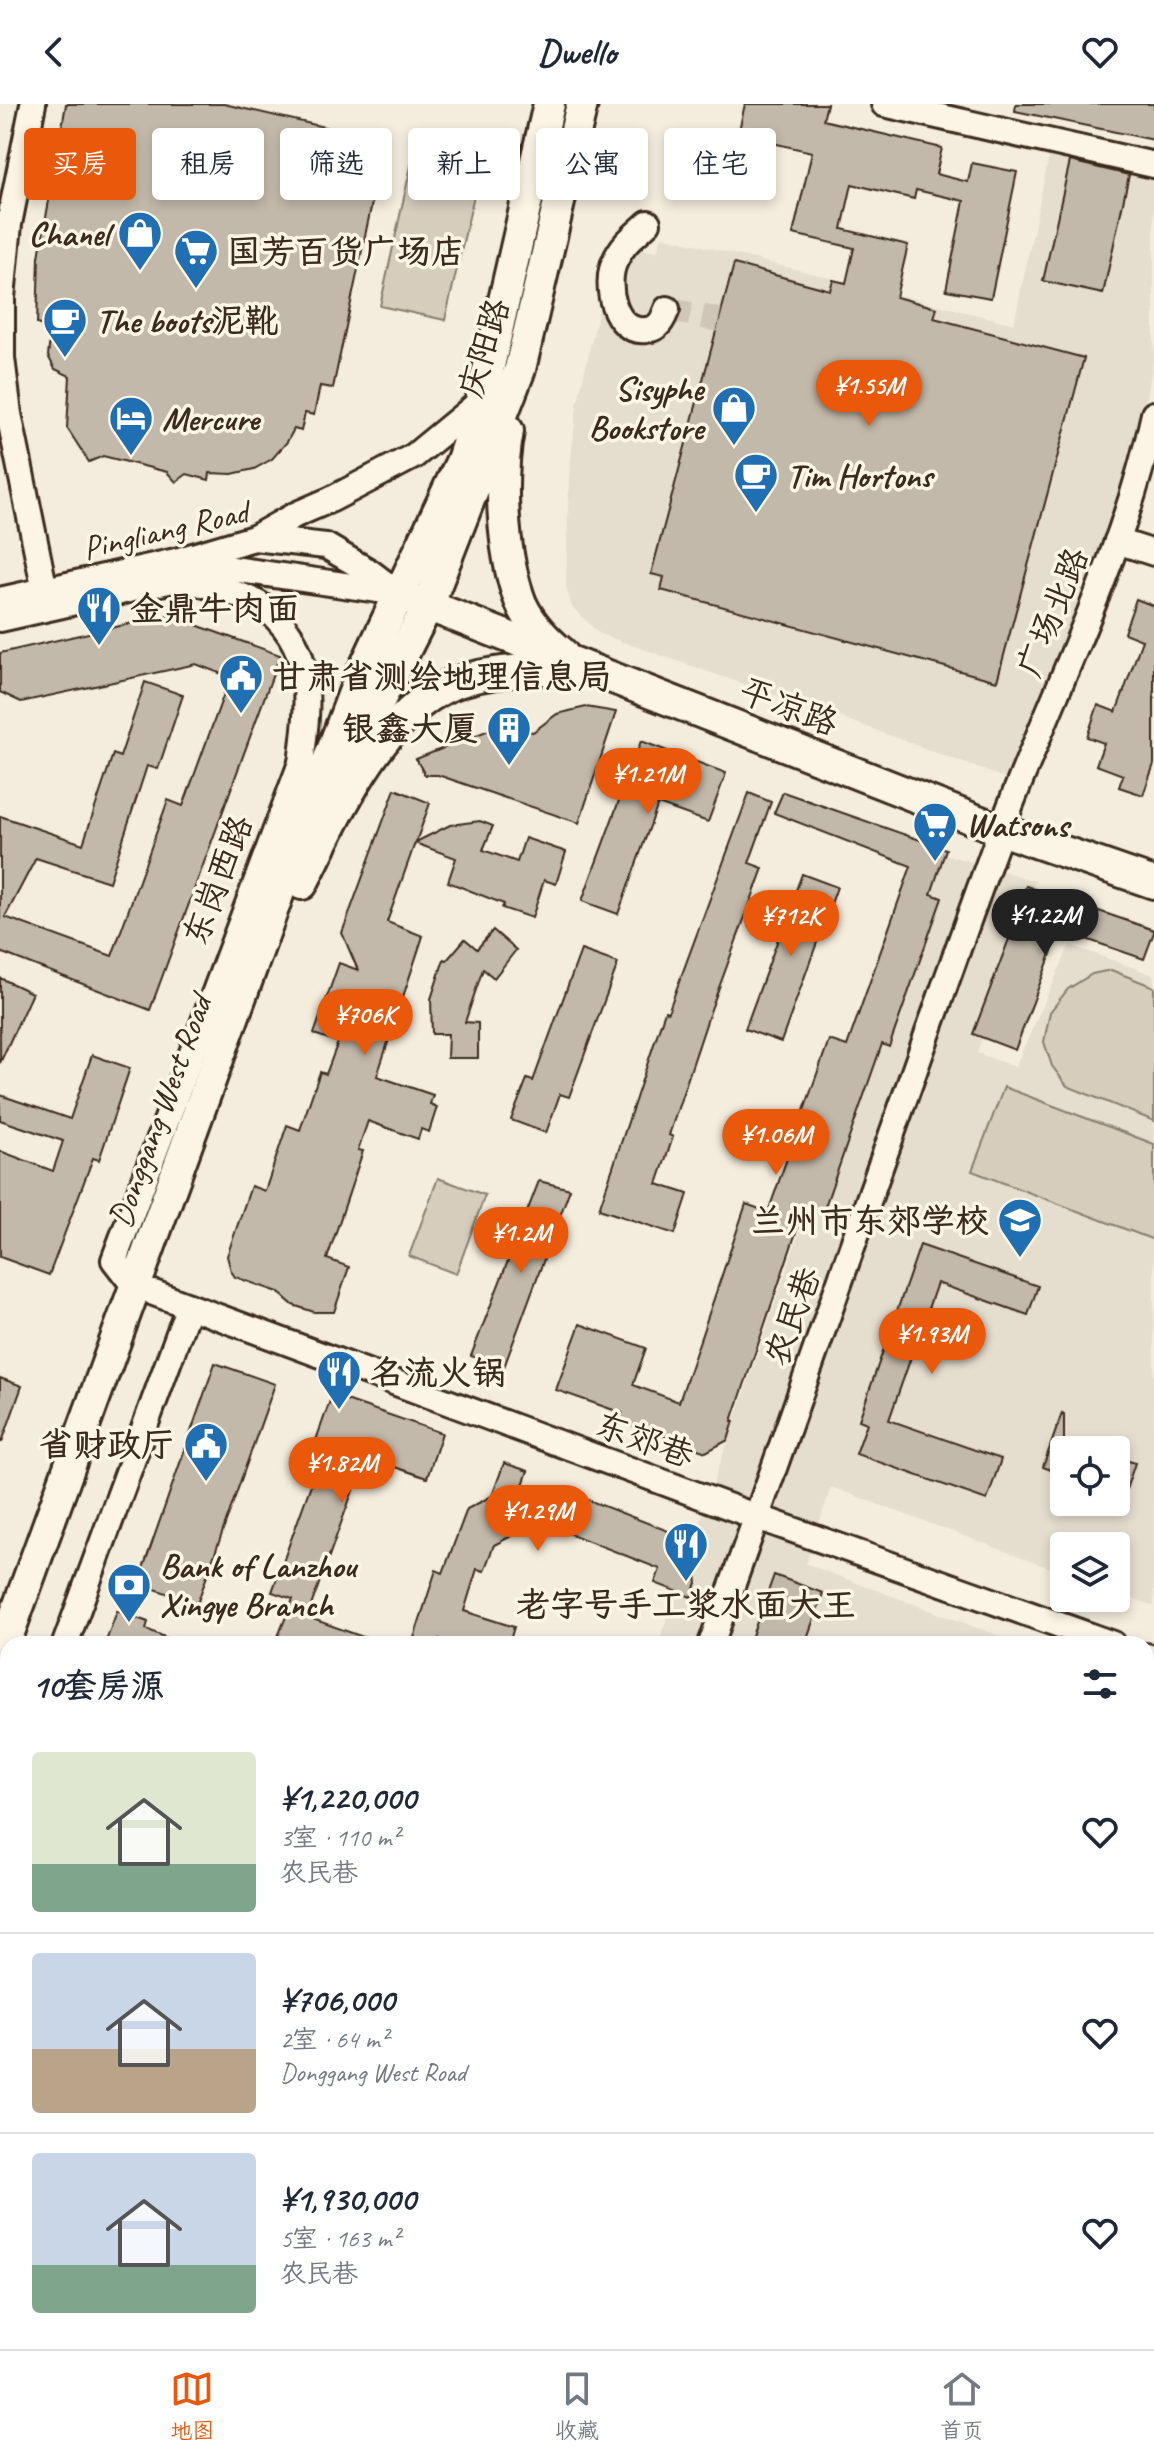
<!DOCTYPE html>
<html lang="zh">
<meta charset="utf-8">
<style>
:root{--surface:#fff;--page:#f2f2f3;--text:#1f2937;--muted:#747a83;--line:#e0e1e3;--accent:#ea580c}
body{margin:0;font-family:Caveat,"LXGW WenKai TC",sans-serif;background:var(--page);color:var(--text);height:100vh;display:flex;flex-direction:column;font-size:30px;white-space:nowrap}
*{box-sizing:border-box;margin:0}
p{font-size:26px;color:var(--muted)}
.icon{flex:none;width:44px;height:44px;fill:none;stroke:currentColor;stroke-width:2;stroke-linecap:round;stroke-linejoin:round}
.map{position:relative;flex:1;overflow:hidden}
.sheet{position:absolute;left:0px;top:1532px;width:1154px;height:714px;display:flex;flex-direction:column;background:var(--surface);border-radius:24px 24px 0 0;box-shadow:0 4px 12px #0003}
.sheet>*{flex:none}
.hud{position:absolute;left:24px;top:24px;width:1106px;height:72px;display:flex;gap:16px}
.controls{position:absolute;left:1050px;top:1332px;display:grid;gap:16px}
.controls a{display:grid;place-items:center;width:80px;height:80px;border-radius:8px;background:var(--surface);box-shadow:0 4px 12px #0003;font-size:40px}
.price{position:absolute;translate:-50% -68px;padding:0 18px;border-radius:28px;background:var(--accent);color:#fff;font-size:26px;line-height:52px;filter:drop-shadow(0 2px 4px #0008)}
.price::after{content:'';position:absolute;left:50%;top:48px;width:24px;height:18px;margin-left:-12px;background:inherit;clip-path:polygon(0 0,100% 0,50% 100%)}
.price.on{background:#222;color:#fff}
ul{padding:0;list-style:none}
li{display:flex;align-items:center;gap:24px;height:200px;padding:0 32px}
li+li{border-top:2px solid var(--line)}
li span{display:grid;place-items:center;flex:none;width:224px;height:160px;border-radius:8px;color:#555}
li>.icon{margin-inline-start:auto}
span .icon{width:96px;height:96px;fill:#fffc;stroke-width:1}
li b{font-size:34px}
h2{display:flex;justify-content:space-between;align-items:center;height:96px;padding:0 32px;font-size:34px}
.pill{padding:0 28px;border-radius:8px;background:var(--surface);box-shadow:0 4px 12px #0003;font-size:28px;line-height:72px}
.pill.on{background:var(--accent);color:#fff}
header{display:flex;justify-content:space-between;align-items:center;height:104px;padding:0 32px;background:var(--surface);font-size:36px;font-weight:600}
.dock{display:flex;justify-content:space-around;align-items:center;height:112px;border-top:2px solid var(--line);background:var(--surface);font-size:22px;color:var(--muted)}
.dock a{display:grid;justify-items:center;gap:4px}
.dock .on{color:var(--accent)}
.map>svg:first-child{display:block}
.built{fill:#e5ddce;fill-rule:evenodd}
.green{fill:#d6cdbd;stroke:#887c6e;stroke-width:2}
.building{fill:#c3b9aa;stroke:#3b2a1e;stroke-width:2}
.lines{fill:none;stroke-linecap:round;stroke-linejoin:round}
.minor-tunnel{stroke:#cfc6b7;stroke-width:24;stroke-dasharray:24 12;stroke-linecap:butt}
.minor-casing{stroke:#3b2a1e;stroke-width:30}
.major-casing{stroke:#3b2a1e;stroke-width:36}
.minor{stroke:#fcf5e5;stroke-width:24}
.major{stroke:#fcf5e5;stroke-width:30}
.labels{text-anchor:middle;stroke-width:7;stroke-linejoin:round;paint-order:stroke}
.poi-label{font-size:34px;font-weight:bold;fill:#3b2a1e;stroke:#fcf5e5;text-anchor:start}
.street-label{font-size:34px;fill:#3b2a1e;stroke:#fcf5e5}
</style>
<header><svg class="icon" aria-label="back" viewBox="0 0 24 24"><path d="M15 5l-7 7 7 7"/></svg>Dwello<svg class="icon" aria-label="heart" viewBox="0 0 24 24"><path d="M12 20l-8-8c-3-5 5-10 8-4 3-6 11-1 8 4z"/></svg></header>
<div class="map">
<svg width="1154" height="2245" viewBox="0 0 1154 2245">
<rect width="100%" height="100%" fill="#f4eddd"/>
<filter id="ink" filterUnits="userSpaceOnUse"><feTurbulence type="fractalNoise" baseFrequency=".0125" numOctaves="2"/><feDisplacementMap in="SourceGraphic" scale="16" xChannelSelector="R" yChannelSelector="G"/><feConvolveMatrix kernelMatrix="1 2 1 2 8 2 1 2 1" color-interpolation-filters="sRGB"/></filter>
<g filter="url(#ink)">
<g class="built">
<path d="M1051,43L1154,65V253L1135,363L1007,675L870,624L600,530L572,503L566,483L569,372L577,301L614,140L657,148L662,132L1014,220Z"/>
<path d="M931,746L1035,777L977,949L1015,963L1070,841L1154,871V1502L1116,1488V1442H1064V1469L831,1383L806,1460L1021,1540H658ZM1064,1346H1116V1398H1064Z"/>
<path d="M1146,1586L1154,1589V1859L1146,1856Z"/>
<path d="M418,2238H537L535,2245H416Z"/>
<path d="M558,2238H1074L1071,2245H555Z"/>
</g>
<g class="green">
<path d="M418,30L485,44L445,216L380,202Z"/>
<path d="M1111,866L1154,883V1017L1067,982L1052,962L1044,938L1050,908L1068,885L1092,870Z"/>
<path d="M1004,983L1154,1040V1136L972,1067Z"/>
<path d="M438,1074L485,1091L456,1170L409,1152Z"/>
</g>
<g class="building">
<path d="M66,0H224L385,37L333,284L320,282L314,311L305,309L301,327L294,325L287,338L272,355L254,365L232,370L210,369L209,376L187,370L176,378L167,368L103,352L89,358L67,324L70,272L55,265L48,252L51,225L37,220L39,153Z"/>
<path d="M745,0H827L823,16L942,44L936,70L968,78L972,59L1017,68L991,194L946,186L964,97L916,86L914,95L852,80L842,125L908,141L896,193L937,204L934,214L1084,254L997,577L661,486L664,473L651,470L734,160L830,186L833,176L846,179L854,144L793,130L812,48L738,31Z"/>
<path d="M1016,0H1154V36L1015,7Z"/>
<path d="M1070,57L1129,71L1103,190L1043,177Z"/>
<path d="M1136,495L1154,502V660L1143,691L1119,683L1123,671L1096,661L1104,639L1087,633L1098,601L1116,608L1125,584L1142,536L1124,529Z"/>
<path d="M168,511L280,551L150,906L0,848V712L83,740L113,650L120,653L145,578L183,591L158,665L147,662L109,778L36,754L5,813L112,852L168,696L183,702L230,573L196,560L21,598L0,588V549Z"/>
<path d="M586,603L616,608L579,719L438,671H425L416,655L499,622L533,628L557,610Z"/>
<path d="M641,637L726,669L708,718L658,700L618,810L582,797Z"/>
<path d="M395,685L430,699L416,738L450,721L480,717L493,722L483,746L517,758L525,734L566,748L556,780L544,776L532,814L502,804L504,800L448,778L456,754L415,739L387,818L423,832L377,972L433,991L430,1000L437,1003L429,1028L421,1025L418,1035L368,1017L358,1046L363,1047L327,1155L349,1163L334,1208H314L293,1201L278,1188L235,1173L231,1167L227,1152L251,1082L265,1087L287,1021L300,1026L320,968L326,970L338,938L314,930L339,859L358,866L342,829Z"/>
<path d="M783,688L946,745L931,790L942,794L889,943L882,940L823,1108L805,1102L732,1317H734L728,1336L706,1348L620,1317L622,1309L556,1286L580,1220L646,1244L633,1281L679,1298L746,1100L768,1108L829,936L847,942L911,762L774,709Z"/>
<path d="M749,689L771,698L749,759L763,764L710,908L669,1031L673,1033L657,1080L688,1090L675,1130L599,1105L665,907L668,908Z"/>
<path d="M802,770L837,783L781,938L745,925Z"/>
<path d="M1026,782L1154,826V828L1144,855L1060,826L1015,946L973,930L1018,811L1016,810Z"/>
<path d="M493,826L516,846L494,874L483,865L465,918L478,919V954H447L448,930H432L431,895L444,855L447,856L465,835L477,845Z"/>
<path d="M581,846L618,859L569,993L560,990L546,1029L511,1016L527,975L533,977Z"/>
<path d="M0,874L32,889L0,959Z"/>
<path d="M92,951L130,964L99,1056L93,1054L49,1171L0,1153V1047L53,1067L63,1037L0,1016V991L70,1015Z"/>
<path d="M539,1077L570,1085L504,1263L471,1252Z"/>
<path d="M920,1141L1038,1182L1028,1211L937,1179L889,1316L1001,1355L987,1396L856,1350L867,1319L859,1316Z"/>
<path d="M215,1259L275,1280L197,1500L138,1479Z"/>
<path d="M0,1274L22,1282L2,1338H0Z"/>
<path d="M332,1291L442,1329L427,1374L365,1353L307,1513L377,1538V1540H275L293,1495L272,1488L326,1339L316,1336Z"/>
<path d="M1062,1309L1064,1310V1371L1043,1363Z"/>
<path d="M1116,1353L1135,1359L1118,1409L1116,1408Z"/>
<path d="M504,1359L528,1367L523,1381L557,1393L560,1385L681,1432L690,1446L695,1462L697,1479L691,1493L655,1479L660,1465L525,1412L519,1428L494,1441L484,1467L477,1465L464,1507L514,1523L509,1540H453L439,1535L438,1540H412L436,1466L443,1469L467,1405L492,1392Z"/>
<path d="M774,1471L823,1489L805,1540H749Z"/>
<path d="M117,1507L148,1518L146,1525L181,1540H105Z"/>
</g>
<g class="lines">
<path class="minor-tunnel" d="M667,205L719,216"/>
<g class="minor-casing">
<g id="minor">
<path d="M33,0L9,120L2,194V254L9,310L45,487"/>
<path d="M884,0L1154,61"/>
<path d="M648,119C635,131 622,140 615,157C604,179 613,230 646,226C650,225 655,225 658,221C662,218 665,210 667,205"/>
<path d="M254,434L295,411L332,395L414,352L481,297"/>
<path d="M1117,437L1154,449"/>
<path d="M183,475C203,481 242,489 259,500C322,542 307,610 299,674"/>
<path d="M0,496L176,457L254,434L326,442L370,468L399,490"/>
<path d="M0,515L226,464L392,488"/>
<path d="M135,1183L114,1156L301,659"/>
<path d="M154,1189L757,1413L1113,1540"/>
<path d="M65,1540L189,1202"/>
<path d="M711,1540C809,1270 901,998 1000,729C1051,590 1123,456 1154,310"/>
<path d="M1146,1552L1154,1554"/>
<path d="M0,1720L8,1698"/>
<path d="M0,2177L8,2180"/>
<path d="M456,2245L459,2238"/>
</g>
</g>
<g class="major-casing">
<g id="major">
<path d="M508,327C499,375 502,444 518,491C525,514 544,534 562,549"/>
<path d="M409,494L1001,726L1154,779"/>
<path d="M338,685L349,656L428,501L520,265L582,0"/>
<path d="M302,780C335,715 379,612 450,581C488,565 537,565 578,565"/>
<path d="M0,1553L284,774L358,578L462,356L481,297L549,0"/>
<path d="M0,1612L8,1590"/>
<path d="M1146,2124L1154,2102"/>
<path d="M1102,2245L1105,2238"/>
</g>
</g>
<use href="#minor" class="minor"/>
<use href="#major" class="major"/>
</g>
</g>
<defs>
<g id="shop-pin" transform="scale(2.3)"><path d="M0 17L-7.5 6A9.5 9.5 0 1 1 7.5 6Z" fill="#1f6fb2" stroke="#fcf5e5"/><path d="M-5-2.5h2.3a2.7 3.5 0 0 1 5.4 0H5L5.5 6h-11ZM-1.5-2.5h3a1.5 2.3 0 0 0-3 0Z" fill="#fff"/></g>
<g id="supermarket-pin" transform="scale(2.3)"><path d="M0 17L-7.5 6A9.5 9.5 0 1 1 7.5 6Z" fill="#1f6fb2" stroke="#fcf5e5"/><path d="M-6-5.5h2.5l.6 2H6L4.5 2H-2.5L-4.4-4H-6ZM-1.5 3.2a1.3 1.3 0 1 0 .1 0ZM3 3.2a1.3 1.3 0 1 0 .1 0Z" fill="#fff"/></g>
<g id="cafe-pin" transform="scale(2.3)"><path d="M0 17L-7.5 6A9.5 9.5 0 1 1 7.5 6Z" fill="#1f6fb2" stroke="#fcf5e5"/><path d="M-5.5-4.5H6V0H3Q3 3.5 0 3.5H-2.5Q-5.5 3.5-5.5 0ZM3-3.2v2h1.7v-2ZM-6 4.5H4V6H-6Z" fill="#fff"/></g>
<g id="hotel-pin" transform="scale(2.3)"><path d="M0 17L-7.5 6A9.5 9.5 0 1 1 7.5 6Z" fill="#1f6fb2" stroke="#fcf5e5"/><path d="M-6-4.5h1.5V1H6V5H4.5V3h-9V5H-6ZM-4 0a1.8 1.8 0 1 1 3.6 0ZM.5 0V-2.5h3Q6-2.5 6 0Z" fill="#fff"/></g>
<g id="restaurant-pin" transform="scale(2.3)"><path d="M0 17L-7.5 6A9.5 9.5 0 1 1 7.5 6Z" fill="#1f6fb2" stroke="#fcf5e5"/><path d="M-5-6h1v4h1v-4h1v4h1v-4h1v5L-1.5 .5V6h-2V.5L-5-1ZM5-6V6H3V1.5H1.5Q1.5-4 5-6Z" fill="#fff"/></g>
<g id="civic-pin" transform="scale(2.3)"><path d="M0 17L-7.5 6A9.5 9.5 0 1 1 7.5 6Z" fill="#1f6fb2" stroke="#fcf5e5"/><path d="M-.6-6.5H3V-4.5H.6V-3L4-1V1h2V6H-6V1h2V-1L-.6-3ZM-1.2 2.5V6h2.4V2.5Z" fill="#fff"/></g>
<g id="building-pin" transform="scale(2.3)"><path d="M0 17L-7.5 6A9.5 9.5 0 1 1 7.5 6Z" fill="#1f6fb2" stroke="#fcf5e5"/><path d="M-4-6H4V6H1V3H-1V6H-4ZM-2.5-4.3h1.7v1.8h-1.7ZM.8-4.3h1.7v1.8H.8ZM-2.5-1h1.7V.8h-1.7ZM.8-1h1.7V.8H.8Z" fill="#fff"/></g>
<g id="school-pin" transform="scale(2.3)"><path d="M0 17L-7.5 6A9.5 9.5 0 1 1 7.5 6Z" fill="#1f6fb2" stroke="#fcf5e5"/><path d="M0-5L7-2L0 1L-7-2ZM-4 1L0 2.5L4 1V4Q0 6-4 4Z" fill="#fff"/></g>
<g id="bank-pin" transform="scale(2.3)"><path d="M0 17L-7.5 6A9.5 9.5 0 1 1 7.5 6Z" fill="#1f6fb2" stroke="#fcf5e5"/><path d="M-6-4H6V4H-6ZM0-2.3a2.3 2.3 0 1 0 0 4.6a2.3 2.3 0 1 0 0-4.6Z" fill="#fff"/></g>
</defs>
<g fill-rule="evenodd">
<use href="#shop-pin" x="140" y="129"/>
<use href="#supermarket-pin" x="196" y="147"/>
<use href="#cafe-pin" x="65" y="216"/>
<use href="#shop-pin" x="734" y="304"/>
<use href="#hotel-pin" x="131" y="314"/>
<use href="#cafe-pin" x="756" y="371"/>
<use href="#restaurant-pin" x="99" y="504"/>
<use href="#civic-pin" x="241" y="572"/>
<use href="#building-pin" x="509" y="624"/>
<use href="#supermarket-pin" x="935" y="720"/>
<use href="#school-pin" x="1020" y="1116"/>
<use href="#restaurant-pin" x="339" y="1268"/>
<use href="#civic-pin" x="206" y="1340"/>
<use href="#restaurant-pin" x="686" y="1440"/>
<use href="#bank-pin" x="129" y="1481"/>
</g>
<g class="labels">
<g class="poi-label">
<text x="109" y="141" text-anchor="end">Chanel</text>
<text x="227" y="159">国芳百货广场店</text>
<text x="96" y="228">The boots泥靴</text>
<text x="703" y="296" text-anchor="end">Sisyphe<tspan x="703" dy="39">Bookstore</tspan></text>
<text x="162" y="326">Mercure</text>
<text x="787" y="383">Tim Hortons</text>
<text x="130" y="516">金鼎牛肉面</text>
<text x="272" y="584">甘肃省测绘地理信息局</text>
<text x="478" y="636" text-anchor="end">银鑫大厦</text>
<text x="966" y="732">Watsons</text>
<text x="989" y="1128" text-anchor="end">兰州市东郊学校</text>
<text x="370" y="1280">名流火锅</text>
<text x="175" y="1352" text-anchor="end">省财政厅</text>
<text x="160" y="1473">Bank of Lanzhou<tspan x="160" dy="39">Xingye Branch</tspan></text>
<text x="686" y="1512" text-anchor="middle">老字号手工浆水面大王</text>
</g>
<g class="street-label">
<text transform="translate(483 244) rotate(-73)" y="12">庆阳路</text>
<text transform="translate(165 425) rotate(-13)" y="12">Pingliang Road</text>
<text transform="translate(1052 508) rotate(-68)" y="12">广场北路</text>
<text transform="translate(789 602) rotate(21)" y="12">平凉路</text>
<text transform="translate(217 776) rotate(-69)" y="12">东岗西路</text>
<text transform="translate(159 1007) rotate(-70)" y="12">Donggang West Road</text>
<text transform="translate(792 1212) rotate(-70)" y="12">农民巷</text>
<text transform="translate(645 1335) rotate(20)" y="12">东郊巷</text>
</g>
</g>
</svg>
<div class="controls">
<a><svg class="icon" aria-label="locate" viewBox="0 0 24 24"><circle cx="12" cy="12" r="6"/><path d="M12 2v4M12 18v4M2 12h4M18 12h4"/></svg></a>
<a><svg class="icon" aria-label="layers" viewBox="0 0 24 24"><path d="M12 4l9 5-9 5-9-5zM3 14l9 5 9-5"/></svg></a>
</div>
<b class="price" style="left:869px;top:324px">¥1.55M</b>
<b class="price" style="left:648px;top:712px">¥1.21M</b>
<b class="price on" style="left:1045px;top:853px">¥1.22M</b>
<b class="price" style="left:791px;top:854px">¥712K</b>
<b class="price" style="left:365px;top:953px">¥706K</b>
<b class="price" style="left:776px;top:1073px">¥1.06M</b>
<b class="price" style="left:521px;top:1171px">¥1.2M</b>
<b class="price" style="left:932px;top:1272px">¥1.93M</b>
<b class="price" style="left:342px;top:1401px">¥1.82M</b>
<b class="price" style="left:538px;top:1449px">¥1.29M</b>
<div class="hud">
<a class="pill on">买房</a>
<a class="pill">租房</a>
<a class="pill">筛选</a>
<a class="pill">新上</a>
<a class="pill">公寓</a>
<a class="pill">住宅</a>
</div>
<section class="sheet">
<h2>10套房源<svg class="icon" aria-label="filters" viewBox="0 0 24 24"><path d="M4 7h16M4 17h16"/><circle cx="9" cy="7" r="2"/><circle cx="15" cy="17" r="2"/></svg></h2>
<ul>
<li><span style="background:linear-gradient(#dfe7d0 70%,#7fa58c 0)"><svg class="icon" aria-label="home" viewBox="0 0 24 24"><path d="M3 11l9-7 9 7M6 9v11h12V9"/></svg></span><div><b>¥1,220,000</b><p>3室 · 110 m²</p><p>农民巷</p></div><svg class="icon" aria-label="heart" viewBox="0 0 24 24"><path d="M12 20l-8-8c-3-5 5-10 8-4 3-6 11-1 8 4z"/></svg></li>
<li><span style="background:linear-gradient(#c9d6e8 60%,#b9a48a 0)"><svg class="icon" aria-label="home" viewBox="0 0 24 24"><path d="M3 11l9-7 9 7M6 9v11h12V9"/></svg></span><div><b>¥706,000</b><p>2室 · 64 m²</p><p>Donggang West Road</p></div><svg class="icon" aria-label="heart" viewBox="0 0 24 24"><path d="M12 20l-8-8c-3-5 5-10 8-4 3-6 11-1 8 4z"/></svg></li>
<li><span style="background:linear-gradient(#c9d6e8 70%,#7fa58c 0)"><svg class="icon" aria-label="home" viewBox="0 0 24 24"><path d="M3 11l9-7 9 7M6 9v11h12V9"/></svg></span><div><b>¥1,930,000</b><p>5室 · 163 m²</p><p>农民巷</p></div><svg class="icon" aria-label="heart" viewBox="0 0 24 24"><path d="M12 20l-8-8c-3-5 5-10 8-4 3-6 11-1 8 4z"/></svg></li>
</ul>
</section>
</div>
<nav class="dock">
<a class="on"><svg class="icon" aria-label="map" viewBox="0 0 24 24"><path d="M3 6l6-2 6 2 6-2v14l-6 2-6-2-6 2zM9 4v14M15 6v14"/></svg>地图</a>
<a><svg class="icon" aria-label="saved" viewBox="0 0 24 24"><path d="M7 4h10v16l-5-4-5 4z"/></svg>收藏</a>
<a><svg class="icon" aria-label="home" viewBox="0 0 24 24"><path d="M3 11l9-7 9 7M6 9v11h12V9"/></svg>首页</a>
</nav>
